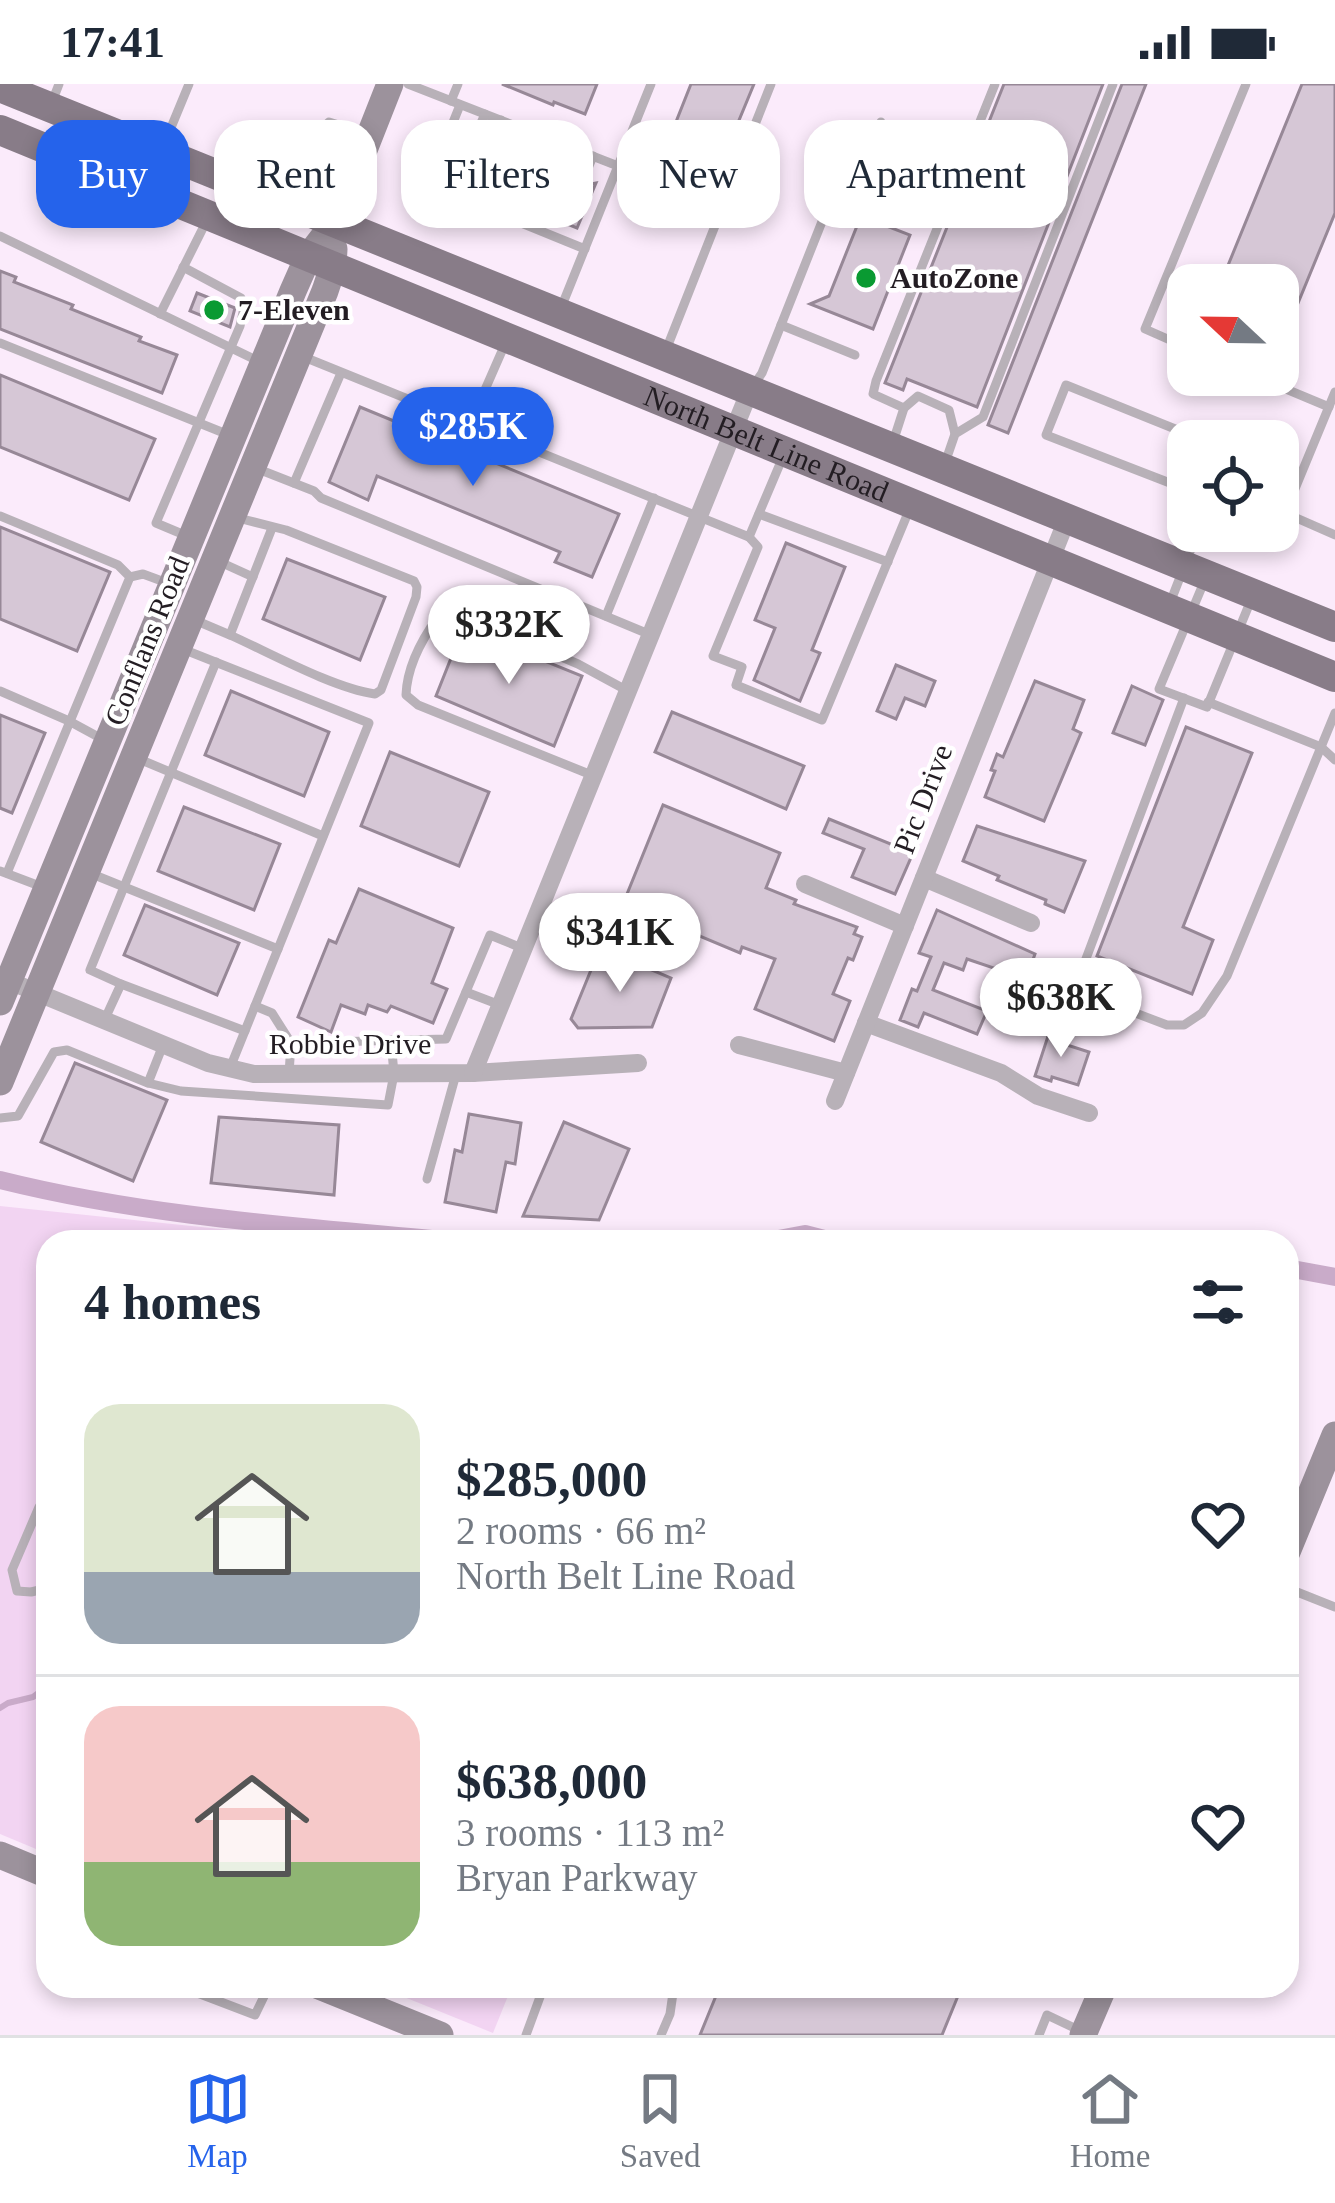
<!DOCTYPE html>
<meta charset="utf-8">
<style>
:root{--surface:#fff;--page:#f6f6f7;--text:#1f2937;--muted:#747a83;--line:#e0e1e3;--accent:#2563eb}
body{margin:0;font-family:Georgia,serif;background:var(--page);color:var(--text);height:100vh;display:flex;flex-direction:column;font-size:45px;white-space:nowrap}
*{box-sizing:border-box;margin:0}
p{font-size:39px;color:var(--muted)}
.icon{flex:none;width:66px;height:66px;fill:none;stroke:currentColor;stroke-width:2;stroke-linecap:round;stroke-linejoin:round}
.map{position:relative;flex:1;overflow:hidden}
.sheet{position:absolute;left:36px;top:1146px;width:1263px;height:768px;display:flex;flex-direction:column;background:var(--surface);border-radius:36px;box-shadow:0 6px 18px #0003}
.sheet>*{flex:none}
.hud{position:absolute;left:36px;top:36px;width:1263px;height:108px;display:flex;gap:24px}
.needle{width:78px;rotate:292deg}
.buttons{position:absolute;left:1167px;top:180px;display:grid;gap:24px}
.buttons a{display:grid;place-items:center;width:132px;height:132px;border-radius:24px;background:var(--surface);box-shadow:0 6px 18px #0003;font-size:60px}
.price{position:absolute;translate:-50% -102px;padding:0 27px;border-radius:42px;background:#fff;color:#222;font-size:39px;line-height:78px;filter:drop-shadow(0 3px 6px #0008)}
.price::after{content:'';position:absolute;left:50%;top:72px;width:36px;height:27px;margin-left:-18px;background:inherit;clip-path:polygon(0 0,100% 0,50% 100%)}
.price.selected{background:var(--accent);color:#fff}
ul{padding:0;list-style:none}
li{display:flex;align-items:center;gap:36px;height:300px;padding:0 48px}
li+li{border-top:3px solid var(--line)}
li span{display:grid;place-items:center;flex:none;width:336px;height:240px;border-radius:36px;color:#555}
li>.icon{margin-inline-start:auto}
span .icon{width:144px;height:144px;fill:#fffc;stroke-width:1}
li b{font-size:51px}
h2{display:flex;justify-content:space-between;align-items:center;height:144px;padding:0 48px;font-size:51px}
.chip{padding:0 42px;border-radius:36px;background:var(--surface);box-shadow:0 6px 18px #0003;font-size:42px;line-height:108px}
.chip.selected{background:var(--accent);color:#fff}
.status{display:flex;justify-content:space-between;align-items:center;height:84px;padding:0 60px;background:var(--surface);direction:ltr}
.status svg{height:33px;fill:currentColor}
.menu{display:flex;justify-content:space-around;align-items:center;height:168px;border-top:3px solid var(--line);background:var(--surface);font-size:33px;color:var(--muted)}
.menu a{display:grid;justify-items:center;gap:6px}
.menu .selected{color:var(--accent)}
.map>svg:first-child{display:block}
.green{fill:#f2d4f2}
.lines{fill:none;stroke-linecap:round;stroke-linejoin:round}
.stream{stroke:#c9abc9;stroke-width:6}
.canal{stroke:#c9abc9;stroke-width:18}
.building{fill:#d6c7d6;stroke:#978897;stroke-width:3}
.lane{stroke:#b8b1b8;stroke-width:9}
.street{stroke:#b8b1b8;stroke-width:18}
.secondary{stroke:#9c929c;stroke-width:27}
.primary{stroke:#887c88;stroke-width:30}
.poi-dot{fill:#0a9a32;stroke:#fff;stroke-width:4.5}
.labels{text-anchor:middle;stroke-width:9;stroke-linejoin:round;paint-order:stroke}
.poi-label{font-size:30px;font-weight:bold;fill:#231d23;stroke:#fff;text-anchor:start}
.street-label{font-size:30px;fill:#231d23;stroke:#fff}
</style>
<div class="status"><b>17:41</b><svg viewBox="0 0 49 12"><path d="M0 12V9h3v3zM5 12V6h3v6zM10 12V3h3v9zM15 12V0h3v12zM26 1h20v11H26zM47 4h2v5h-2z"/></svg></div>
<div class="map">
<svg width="1335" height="1951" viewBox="0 0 1335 1951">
<rect width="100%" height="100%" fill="#fbebfb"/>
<g class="green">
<path d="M0,1122L344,1158H48V1770L0,1750Z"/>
<path d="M377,1902H512L493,1949Z"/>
</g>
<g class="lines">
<path class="stream" d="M0,1624L8,1619L33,1613L48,1602"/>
<g class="canal">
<path d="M0,1096C152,1134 309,1143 465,1158"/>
<path d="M763,1158L805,1150L836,1158"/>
<path d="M1287,1184L1335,1193"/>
</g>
</g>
<g class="building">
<path d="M502,0H597L585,30L554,18L553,21Z"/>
<path d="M691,0H754L725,70L672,48Z"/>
<path d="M1004,0H1103L977,323L907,295L903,306L885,299Z"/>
<path d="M1122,0H1146L1008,349L988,341Z"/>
<path d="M1302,0H1335V129L1289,241L1278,237V201H1220Z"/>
<path d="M485,54L484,60L489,65L496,66L501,60L509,63L508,70L513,75L520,76L525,70L537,75L542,86L549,87L554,82L560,84L564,95L571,96L575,92L580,102L596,99L577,144L452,93L468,55L476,59Z"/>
<path d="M861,132L910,151L873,245L810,220L829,212Z"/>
<path d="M0,187L16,193L14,198L73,221L71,225L141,253L139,257L177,271L162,309L0,245Z"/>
<path d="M197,209L235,224L230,243L190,227Z"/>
<path d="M0,291L155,355L129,416L0,363Z"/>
<path d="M360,323L619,430L592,493L555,478L560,468L377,392L368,416L329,398Z"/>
<path d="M0,443L110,488L77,567L0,535Z"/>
<path d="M786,459L845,483L812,566L820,569L800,617L754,596L775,544L755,536Z"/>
<path d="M287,475L385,513L360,576L263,535Z"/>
<path d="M463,544L582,592L554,662L436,612Z"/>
<path d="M896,581L935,597L925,622L905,614L896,635L877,627Z"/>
<path d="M1035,597L1084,616L1073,645L1081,649L1044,737L985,713L995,687L991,686L997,670L1003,673Z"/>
<path d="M1132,602L1163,616L1145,661L1113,649Z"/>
<path d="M231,607L329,648L304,712L205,671Z"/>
<path d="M672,628L804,682L786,725L655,668Z"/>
<path d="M0,631L45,649L12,729L0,724Z"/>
<path d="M1186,643L1252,669L1183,843L1213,856L1192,910L1097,872Z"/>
<path d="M390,668L489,708L459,782L361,742Z"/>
<path d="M663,721L780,769L766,804L796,816L794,820L857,843L854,850L862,853L853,876L848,874L833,910L850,917L834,957L755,925L775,875L742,863L740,869L623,820Z"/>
<path d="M184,723L280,760L254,826L158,787Z"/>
<path d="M829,735L913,769L895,810L852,793L864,765L823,749Z"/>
<path d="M977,742L1085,777L1064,828L1045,820L1046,816L997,796L999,792L963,777Z"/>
<path d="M359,805L453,844L432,899L447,905L433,939L391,922L387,928L368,921L365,930L341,921L331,948L298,933L329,856L336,859Z"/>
<path d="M145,821L239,859L217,911L124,871Z"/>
<path d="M937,826L1035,870L1026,895L967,875L963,886L944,879L933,906L987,927L977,950L924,929L918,943L900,936L912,905L917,907L931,873L919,869Z"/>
<path d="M600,864L671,894L652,943L578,944L571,935Z"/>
<path d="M1050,946L1070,952L1067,961L1089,968L1078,1001L1052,993L1051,997L1035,992Z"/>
<path d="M75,979L167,1016L133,1097L41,1058Z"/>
<path d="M469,1030L521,1039L515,1080L506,1078L496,1128L445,1118L455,1066L462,1068Z"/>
<path d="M219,1033L339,1041L334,1111L211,1099Z"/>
<path d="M564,1038L629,1065L599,1136L523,1132Z"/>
<path d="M720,1902H962L942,1951H700Z"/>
</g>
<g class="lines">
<g class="lane">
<path d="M408,0L618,82L561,224"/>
<path d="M451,17L458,0"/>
<path d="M52,18L59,0"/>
<path d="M460,21L432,91L435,104L585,165"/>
<path d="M476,50L485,30"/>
<path d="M493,57L501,36"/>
<path d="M163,63L189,0"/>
<path d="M517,67L525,46"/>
<path d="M291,75L329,38L365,49"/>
<path d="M546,78L554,57"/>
<path d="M618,82L651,0"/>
<path d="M216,85L232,52L291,75L277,111"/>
<path d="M670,86L728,108"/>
<path d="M862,86L881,38"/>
<path d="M568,87L576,66"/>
<path d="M584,94L593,72"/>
<path d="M0,152L260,278"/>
<path d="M183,183L241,214L244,224L240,242L156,439L187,452"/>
<path d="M160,230L206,138"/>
<path d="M781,241L855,271"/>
<path d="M0,259L229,351"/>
<path d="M1188,264L1145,245L1246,0"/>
<path d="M666,266L771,0"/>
<path d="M304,273L749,453L782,375"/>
<path d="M1252,291L1329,323"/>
<path d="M753,302L762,289L827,125"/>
<path d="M1335,308L1285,429L1335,451"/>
<path d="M904,324L918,312L949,326L955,350"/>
<path d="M470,340L505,260"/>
<path d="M893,358L904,324L873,310L876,297L995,0"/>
<path d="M945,379L955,350L983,333L1113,0"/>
<path d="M258,385L314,407L321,414L651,551"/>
<path d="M294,399L341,289"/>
<path d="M1188,406L1046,351L1066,301L1205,357"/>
<path d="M759,430L888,478"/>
<path d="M0,432L118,481L130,493L7,789"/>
<path d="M749,453L758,463L713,572L742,583L736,601L822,636L910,424"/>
<path d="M220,478L253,493"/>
<path d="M130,493L143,490L170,500"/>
<path d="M1204,498L1159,605L1207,623L1251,516"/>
<path d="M1170,519L1198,447"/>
<path d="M606,532L654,414"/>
<path d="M197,537L230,551L272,444"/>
<path d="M230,551C270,569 333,604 375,610L381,606L416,513L417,503L414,497L286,446L238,434"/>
<path d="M180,564L369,639L230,984"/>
<path d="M0,607L69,637L104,656"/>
<path d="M1184,614L1078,896L1080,908L1167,941H1184L1202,929L1227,892L1335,629"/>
<path d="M1208,618L1321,663L1335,676"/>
<path d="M139,675L323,752"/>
<path d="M594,692L418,621L406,611C407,583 422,555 438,533L448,532L470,536L522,556L578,580L628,607"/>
<path d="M0,787L45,804"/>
<path d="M92,790L278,865"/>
<path d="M121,900L245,947"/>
<path d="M466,908L500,921"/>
<path d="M255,922L272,929L291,959"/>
<path d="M104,937L121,900L90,886L216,578"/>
<path d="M289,990L291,959L446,955L490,851L524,865"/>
<path d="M148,999L181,1007L388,1021L394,990L391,956"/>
<path d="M0,1034L18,1032L54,968L67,966L148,999L163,961"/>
<path d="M427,1095L456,990"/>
<path d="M48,1410L39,1423L12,1486L17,1507L31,1508L48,1504"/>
<path d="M1287,1504L1335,1523"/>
<path d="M179,1902L255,1931L269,1902"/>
<path d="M526,1951L544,1902"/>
<path d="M661,1951L670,1930L674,1902"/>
<path d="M1039,1951L1047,1931L1083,1948"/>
</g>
<g class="street">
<path d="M924,794L1031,839"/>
<path d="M805,800L905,842"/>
<path d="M9,897L208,979L254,990L473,989L638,979"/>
<path d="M866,939L1001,989L1038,1012L1089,1029"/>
<path d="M739,961L846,989"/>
<path d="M473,989L750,306"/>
<path d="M835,1017L1067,435"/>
</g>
<g class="secondary">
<path d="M0,918L293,207L308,173L336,137L390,0"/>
<path d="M0,998L325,207L333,183L334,165"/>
<path d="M1287,1468L1335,1351"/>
<path d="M0,1771L48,1791"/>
<path d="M319,1902L440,1951"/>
<path d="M1083,1951L1104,1902"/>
</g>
<g class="primary">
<path d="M0,3L1335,543"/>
<path id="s1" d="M0,46L1335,593"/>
</g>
</g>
<g class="poi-dot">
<circle cx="866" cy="194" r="12"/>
<circle cx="214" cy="226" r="12"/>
</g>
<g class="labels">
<g class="poi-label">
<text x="890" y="204">AutoZone</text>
<text x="238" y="236">7-Eleven</text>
</g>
<g class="street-label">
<text dy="10" stroke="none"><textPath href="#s1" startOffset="828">North Belt Line Road</textPath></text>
<text transform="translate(147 557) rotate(-68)" y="10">Conflans Road</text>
<text transform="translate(923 715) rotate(-69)" y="10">Pic Drive</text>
<text x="350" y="970">Robbie Drive</text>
</g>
</g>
</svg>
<div class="buttons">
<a><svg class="needle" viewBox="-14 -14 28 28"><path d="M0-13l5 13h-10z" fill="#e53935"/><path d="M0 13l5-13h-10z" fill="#747a83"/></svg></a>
<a><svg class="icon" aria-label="locate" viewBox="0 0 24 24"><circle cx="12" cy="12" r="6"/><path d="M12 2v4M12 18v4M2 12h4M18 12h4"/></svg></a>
</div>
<b class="price selected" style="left:473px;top:405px">$285K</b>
<b class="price" style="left:509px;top:603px">$332K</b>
<b class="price" style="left:620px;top:911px">$341K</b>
<b class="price" style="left:1061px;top:976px">$638K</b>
<div class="hud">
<a class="chip selected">Buy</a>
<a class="chip">Rent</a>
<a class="chip">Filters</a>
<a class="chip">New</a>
<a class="chip">Apartment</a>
</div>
<section class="sheet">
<h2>4 homes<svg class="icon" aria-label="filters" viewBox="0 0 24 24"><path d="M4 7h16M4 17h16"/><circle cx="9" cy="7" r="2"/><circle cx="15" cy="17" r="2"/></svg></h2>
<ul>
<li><span style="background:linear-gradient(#dfe7d0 70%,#9aa5b1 0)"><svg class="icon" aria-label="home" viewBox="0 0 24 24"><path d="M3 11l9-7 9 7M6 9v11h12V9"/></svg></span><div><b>$285,000</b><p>2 rooms · 66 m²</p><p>North Belt Line Road</p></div><svg class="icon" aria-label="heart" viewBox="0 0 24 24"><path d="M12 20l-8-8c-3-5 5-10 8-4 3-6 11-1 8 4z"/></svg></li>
<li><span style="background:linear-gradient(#f6c9c9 65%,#8fb573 0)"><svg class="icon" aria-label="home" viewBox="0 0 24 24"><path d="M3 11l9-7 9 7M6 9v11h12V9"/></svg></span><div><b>$638,000</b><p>3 rooms · 113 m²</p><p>Bryan Parkway</p></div><svg class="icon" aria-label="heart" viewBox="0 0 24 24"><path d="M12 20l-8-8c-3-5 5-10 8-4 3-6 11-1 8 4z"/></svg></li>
</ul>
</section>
</div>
<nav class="menu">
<a class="selected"><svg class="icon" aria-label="map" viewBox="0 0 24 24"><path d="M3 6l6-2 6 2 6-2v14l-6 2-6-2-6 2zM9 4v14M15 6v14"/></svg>Map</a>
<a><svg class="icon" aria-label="saved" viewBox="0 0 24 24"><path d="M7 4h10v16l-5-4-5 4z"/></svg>Saved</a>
<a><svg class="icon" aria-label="home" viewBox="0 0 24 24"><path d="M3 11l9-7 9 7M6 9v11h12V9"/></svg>Home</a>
</nav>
